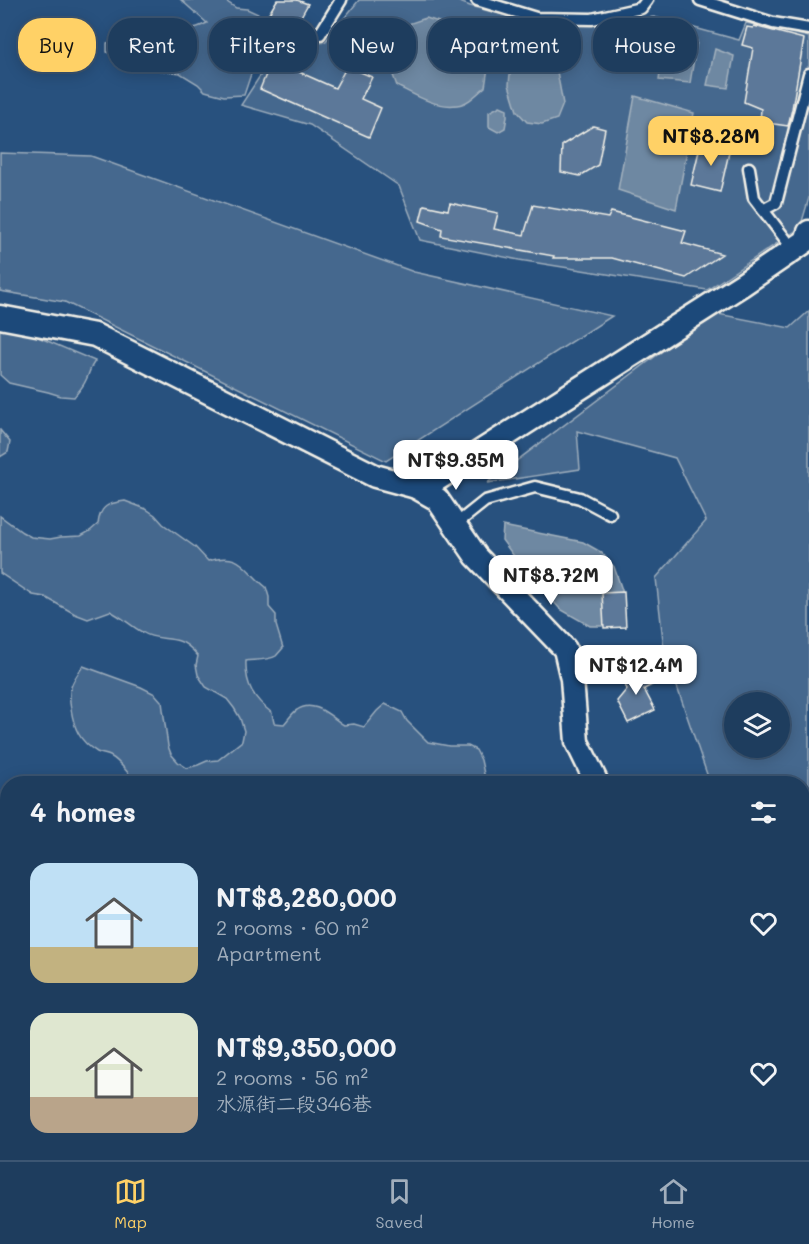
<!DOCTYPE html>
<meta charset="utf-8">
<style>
:root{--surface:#1e3d5e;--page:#264464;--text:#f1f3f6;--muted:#a1aebc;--line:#3c5673;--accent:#ffd166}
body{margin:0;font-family:Mali,"LXGW WenKai TC",sans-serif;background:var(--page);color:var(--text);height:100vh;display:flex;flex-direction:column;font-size:22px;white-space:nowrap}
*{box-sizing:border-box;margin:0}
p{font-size:20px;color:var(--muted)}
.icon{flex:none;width:33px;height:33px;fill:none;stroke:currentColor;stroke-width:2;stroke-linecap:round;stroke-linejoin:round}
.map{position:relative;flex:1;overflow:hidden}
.drawer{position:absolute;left:0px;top:776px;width:810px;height:386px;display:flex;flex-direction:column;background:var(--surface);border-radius:24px 24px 0 0;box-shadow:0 3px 15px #0003,0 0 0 2px var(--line)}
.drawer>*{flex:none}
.guide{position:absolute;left:18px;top:18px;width:774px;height:54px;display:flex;gap:12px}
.controls{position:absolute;left:724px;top:692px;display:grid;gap:12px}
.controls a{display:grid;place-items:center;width:66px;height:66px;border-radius:50%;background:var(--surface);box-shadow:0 3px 15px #0003,0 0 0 2px var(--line);font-size:30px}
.price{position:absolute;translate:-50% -51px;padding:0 14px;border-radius:12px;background:#fff;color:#222;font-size:20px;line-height:39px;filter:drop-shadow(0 2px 3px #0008)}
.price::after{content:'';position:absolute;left:50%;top:36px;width:18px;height:14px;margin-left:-9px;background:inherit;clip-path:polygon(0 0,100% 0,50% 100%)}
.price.active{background:var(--accent);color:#111}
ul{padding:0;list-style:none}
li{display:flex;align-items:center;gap:18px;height:150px;padding:0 30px}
li span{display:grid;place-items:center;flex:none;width:168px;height:120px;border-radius:18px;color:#555}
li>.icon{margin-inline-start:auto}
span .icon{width:72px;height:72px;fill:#fffc;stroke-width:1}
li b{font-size:26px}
h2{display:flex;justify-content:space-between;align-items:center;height:72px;padding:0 30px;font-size:26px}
.pill{padding:0 21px;border-radius:24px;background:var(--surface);box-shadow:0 3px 15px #0003,0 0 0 2px var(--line);font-size:21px;line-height:54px}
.pill.active{background:var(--accent);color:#111}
.dock{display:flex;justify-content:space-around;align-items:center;height:84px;border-top:2px solid var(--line);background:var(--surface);font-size:16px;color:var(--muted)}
.dock a{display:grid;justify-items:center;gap:3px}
.dock .active{color:var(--accent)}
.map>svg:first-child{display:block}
.green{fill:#45688e;stroke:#9cacbb;stroke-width:1.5;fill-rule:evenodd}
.water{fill:#6e88a2;stroke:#a4b2be;stroke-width:1.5}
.building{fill:#5b7899;stroke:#f4f1e8;stroke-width:1.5}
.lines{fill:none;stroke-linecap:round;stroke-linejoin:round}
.service-casing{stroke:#f4f1e8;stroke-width:15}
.minor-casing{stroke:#f4f1e8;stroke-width:27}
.service{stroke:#1f4a7a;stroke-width:10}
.minor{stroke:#1f4a7a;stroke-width:22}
</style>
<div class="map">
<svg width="809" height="1160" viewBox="0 0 809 1160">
<rect width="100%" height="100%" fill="#28517e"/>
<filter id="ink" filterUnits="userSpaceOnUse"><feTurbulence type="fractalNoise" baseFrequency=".0167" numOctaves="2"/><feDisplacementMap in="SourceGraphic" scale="12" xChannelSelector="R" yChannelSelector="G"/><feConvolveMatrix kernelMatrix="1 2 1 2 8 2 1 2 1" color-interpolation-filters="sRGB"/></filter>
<g filter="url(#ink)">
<g class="green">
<path d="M181,0H224L236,8L247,9L258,14L264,23L258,31L254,42L251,52V74L244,95L224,96L205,91L198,84L180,73L157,70L146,65H135L124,62L107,52V43C120,39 142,32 155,31C173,30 190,32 207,23Z"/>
<path d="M359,0H455L470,6L534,23L584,25L654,17L739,40L746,23L809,37V198L800,228L707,290L519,260L420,240L399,186L310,125L241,105L277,50L325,42Z"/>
<path d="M0,153L91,156L414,272L612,316L386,461L65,302L0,291Z"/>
<path d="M809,311V1160H0V908L3,907L7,903L8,1154H802V783H710L664,649L656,578L706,521L675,458L577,431L580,469L487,483L713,313L790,328ZM735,702H780V747H735Z"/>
<path d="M0,326L19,329L95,361C89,369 90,372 86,380C83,387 78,392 74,397L61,396L48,392L9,383L0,375Z"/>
<path d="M0,430L10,442L8,452L0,457Z"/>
<path d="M125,501L146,509L155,515L163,524L195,547L208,561C242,551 243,569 266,587L269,597V607L276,615V625L283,648C282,649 277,655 276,656C270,660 254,660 246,661C245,685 254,699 272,713L274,723L284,724C288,720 292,713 297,710C314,698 331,717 344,725L354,724L364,727L377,711L385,704L402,712L407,721L428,742L449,746H468L476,750L481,760L486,783H136C129,774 120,761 110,756C106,754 101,754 97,752C79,741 74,728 71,709C67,689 72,682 83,666L141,687L155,694L162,702L168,746L171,754L178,762L187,768L198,765L207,761L218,760L242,741L244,731L240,718L234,708L227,699L206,687L198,675L196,665L198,656C193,650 187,643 179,641C167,637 154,640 142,632C131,626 122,617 110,611L88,619L75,614L45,597L33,595L0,573V516L22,532L31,537L50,539L61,537L81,536L90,531L98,524C100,506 108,503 125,501Z"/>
</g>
<g class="water">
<path d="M426,18C452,27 485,30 488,63C488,71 486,80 485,87C477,94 468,104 457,105C435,108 415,95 397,86L387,59L391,45L402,26Z"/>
<path d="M677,34L697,41L690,83L659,80L665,38Z"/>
<path d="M715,49L734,56L728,88L707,85Z"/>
<path d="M535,51L550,58L556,66L563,104L557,119L542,124L527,122L517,111L509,85L511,62L522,53Z"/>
<path d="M635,96L694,113L676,209L618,190Z"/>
<path d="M500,106L507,109V117L505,128L498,132L489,127V112Z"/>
<path d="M503,526L583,542L601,552L614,567L622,590L624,611L602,626H590L560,609L519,563L502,540Z"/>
</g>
<g class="building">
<path d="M277,0H297L308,4L286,43L261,27Z"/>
<path d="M754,26L804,39L792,109L788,126L760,122L761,109L744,102L753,48L742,45L747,27L753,28Z"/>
<path d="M272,60L335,88L347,66L372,77L361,99L381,108L369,137L260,89Z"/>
<path d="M593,126L605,129L598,165L580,176L561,172L562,145Z"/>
<path d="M701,142L730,148L720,192L691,185Z"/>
<path d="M450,203L498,213L494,229L524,235L533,205L608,218L611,212L686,231L682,243L722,254L686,278L612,258H553L554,256L441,236L442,229L420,221L424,205L448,210Z"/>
<path d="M624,592L626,627L604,628L602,593Z"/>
<path d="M642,667L652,685L644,689L655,710L628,723L617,701L627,689L623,682L627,680L625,676Z"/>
</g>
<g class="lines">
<g class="service-casing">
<g id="service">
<path d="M477,0L536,18L592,19L641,8L647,0"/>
<path d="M700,0L773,23L809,29"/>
<path d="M304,31L320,34L341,0"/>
<path d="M749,168L754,198L793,249"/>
<path d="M763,210L776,203L809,74"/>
<path d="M455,525L485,501L535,487L580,498L610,514"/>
</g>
</g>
<g class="minor-casing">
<g id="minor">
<path d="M0,317L95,335L375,476L416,487L436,480L743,284L806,241L809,232"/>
<path d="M416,487L437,499L476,556L565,649L572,679L577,742L597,783"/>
<path d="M0,919L8,920"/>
<path d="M5,1160L12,1154"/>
</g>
</g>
<use href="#service" class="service"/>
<use href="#minor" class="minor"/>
</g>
</g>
</svg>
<div class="controls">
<a><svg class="icon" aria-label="layers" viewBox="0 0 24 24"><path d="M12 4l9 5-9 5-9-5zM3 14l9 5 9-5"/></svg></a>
</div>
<b class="price active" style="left:711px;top:167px">NT$8.28M</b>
<b class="price" style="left:456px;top:491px">NT$9.35M</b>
<b class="price" style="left:551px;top:606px">NT$8.72M</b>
<b class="price" style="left:636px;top:696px">NT$12.4M</b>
<div class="guide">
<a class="pill active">Buy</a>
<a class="pill">Rent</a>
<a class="pill">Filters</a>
<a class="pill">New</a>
<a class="pill">Apartment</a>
<a class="pill">House</a>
</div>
<section class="drawer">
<h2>4 homes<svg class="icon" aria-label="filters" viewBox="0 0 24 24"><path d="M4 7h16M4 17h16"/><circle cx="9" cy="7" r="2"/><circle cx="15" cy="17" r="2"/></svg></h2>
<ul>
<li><span style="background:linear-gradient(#bfe0f5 70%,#c2b280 0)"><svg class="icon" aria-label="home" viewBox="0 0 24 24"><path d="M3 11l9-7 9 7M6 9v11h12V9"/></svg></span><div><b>NT$8,280,000</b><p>2 rooms · 60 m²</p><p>Apartment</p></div><svg class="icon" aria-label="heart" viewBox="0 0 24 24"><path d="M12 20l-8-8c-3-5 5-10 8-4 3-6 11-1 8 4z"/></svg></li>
<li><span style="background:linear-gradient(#dfe7d0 70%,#b9a48a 0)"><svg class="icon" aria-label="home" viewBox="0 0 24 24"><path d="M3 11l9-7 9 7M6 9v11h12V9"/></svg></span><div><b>NT$9,350,000</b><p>2 rooms · 56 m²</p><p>水源街二段346巷</p></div><svg class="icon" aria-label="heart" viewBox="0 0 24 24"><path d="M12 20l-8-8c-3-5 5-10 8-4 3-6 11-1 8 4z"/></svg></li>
</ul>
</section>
</div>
<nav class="dock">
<a class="active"><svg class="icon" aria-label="map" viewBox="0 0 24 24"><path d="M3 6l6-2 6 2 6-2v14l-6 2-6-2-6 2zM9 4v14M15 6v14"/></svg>Map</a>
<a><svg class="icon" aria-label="saved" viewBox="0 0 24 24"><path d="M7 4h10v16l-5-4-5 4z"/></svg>Saved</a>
<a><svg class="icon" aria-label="home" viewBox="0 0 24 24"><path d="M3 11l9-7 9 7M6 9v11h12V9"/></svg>Home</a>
</nav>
